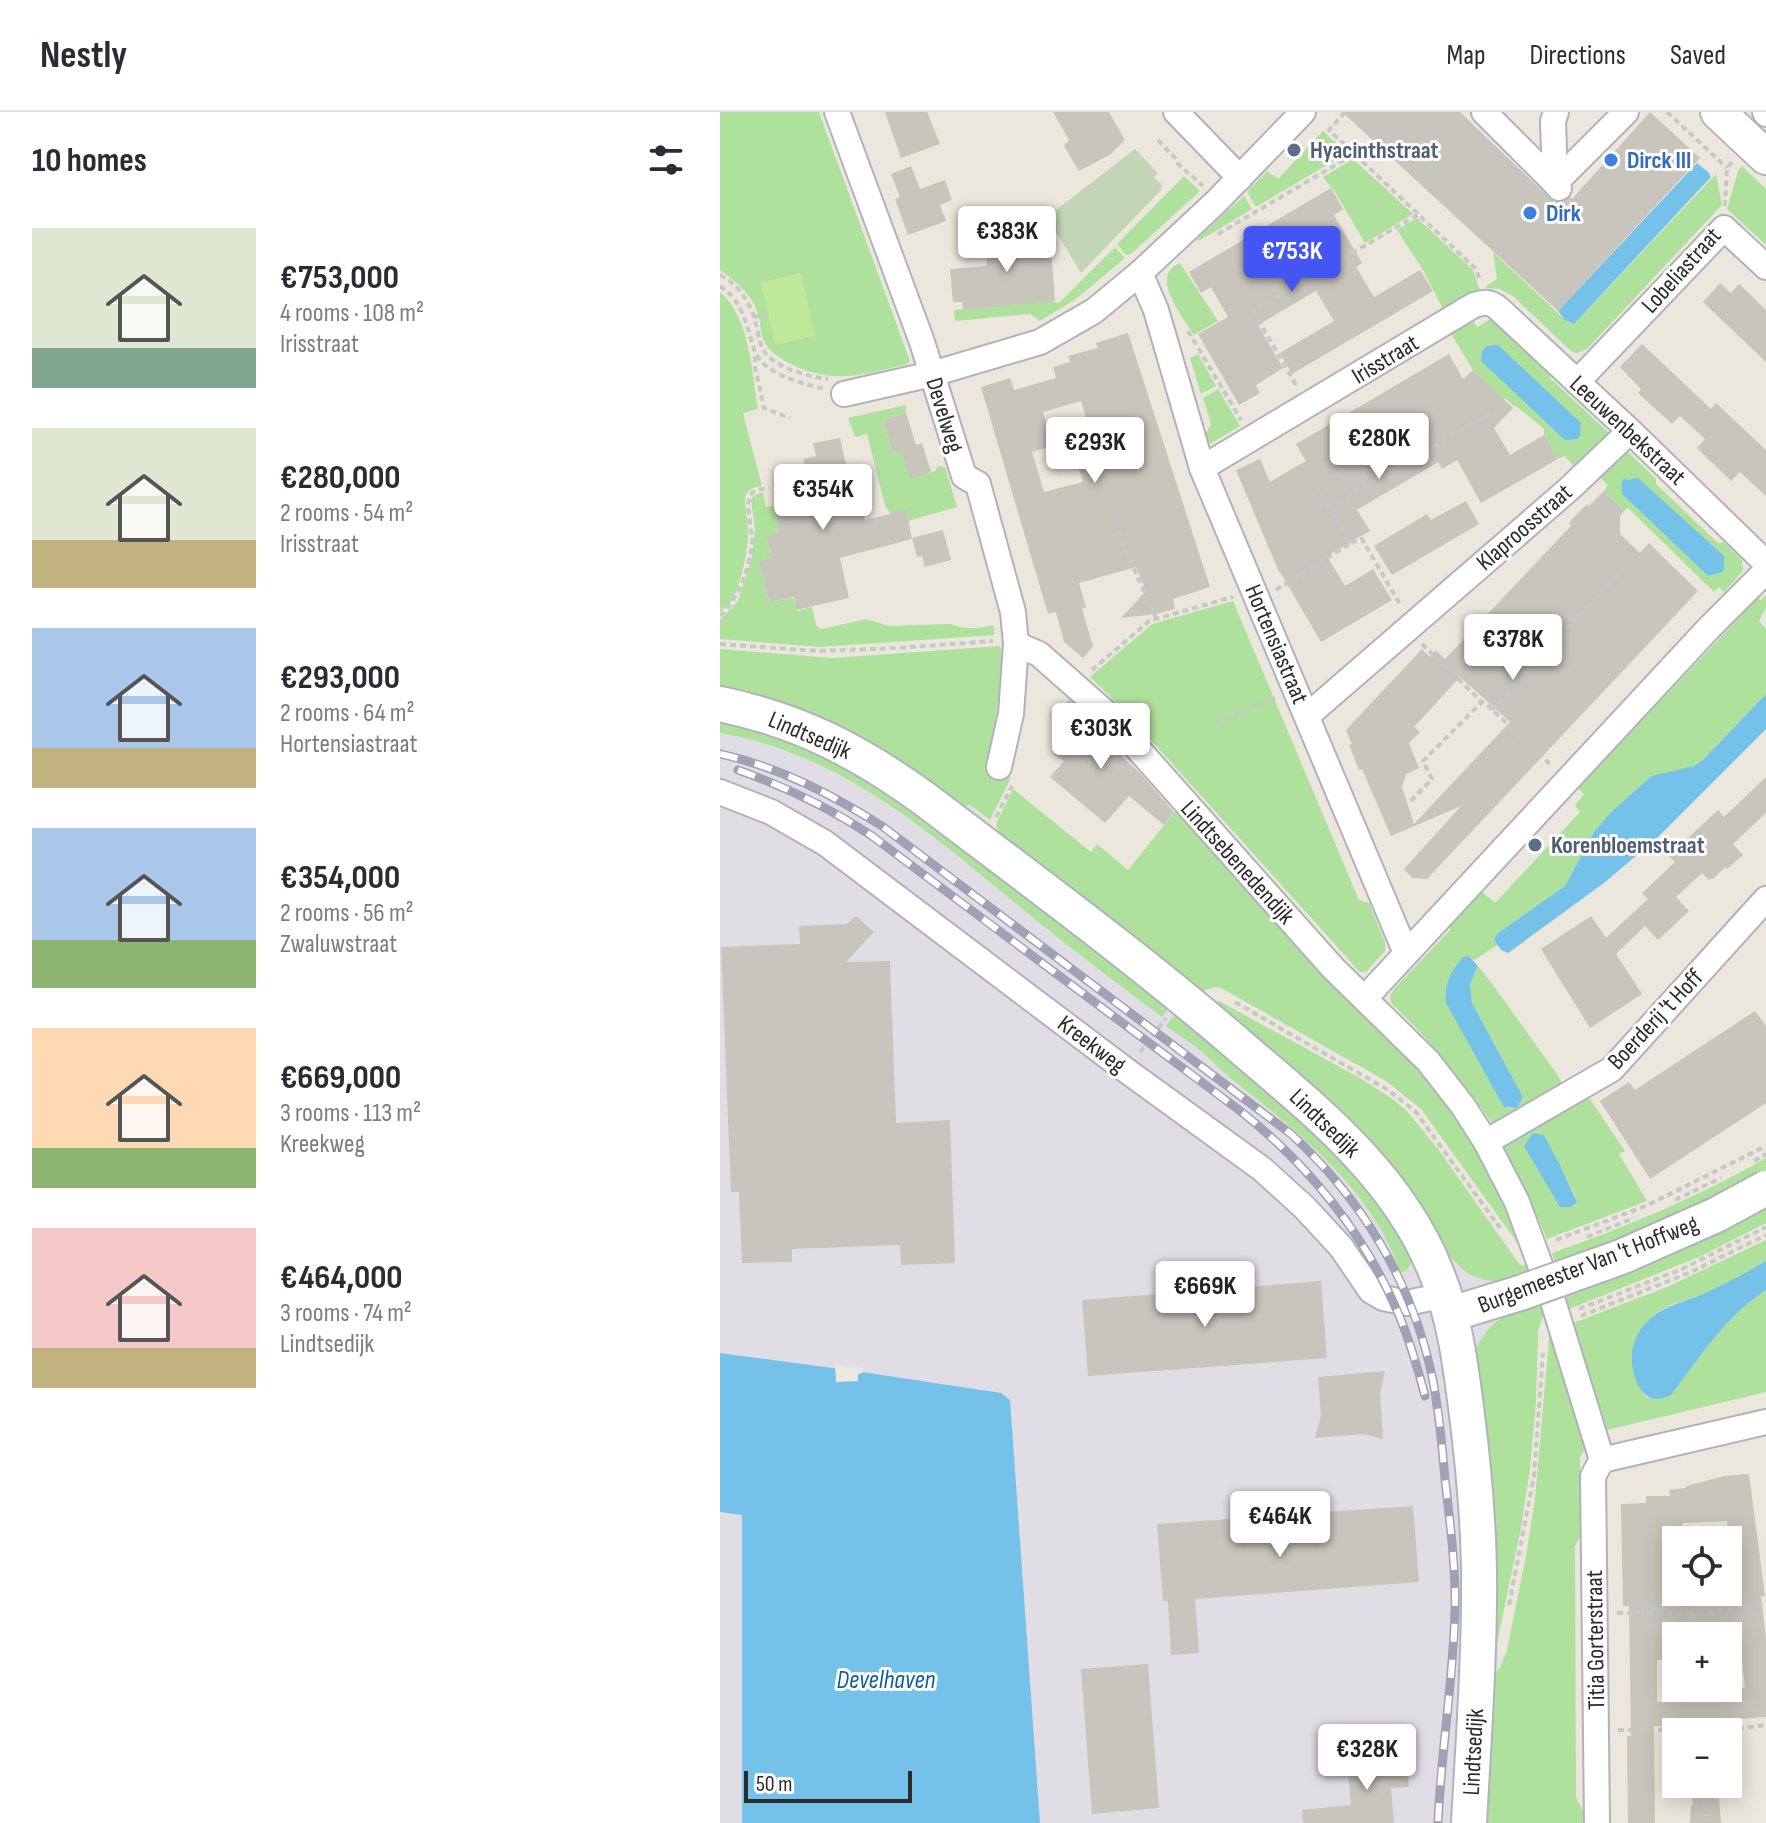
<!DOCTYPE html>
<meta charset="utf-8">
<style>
:root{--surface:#fff;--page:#f2f2f3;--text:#2b2b33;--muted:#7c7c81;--line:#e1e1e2;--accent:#4356f3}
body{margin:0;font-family:"Sofia Sans Condensed",sans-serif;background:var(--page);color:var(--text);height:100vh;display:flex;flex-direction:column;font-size:30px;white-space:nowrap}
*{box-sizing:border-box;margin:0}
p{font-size:26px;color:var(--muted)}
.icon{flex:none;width:44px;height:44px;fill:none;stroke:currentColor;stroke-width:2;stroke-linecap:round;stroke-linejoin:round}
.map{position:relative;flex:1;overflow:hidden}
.panel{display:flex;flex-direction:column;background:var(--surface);width:720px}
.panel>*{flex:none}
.fabs{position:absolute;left:942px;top:1414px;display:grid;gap:16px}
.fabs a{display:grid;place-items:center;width:80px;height:80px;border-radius:0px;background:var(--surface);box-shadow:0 4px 20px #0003;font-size:40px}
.scale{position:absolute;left:24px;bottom:20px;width:168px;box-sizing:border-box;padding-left:8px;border:4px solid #2b2b2b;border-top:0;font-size:22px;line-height:28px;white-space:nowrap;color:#2b2b2b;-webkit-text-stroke:6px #fff;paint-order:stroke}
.price{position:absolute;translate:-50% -68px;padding:0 18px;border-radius:8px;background:#fff;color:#222;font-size:26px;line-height:52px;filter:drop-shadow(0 2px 4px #0008)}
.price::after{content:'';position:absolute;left:50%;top:48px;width:24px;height:18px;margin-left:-12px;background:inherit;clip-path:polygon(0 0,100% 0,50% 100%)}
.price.selected{background:var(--accent);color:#fff}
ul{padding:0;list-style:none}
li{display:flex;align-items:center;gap:24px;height:200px;padding:0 32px}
li span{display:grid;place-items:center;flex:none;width:224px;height:160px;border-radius:0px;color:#555}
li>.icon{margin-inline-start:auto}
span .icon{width:96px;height:96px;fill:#fffc;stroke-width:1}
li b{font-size:34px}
h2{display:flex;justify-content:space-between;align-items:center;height:96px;padding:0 32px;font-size:34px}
header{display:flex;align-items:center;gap:48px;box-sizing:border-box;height:112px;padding:0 40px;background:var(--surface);border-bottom:2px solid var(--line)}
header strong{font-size:38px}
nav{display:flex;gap:44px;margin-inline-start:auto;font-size:28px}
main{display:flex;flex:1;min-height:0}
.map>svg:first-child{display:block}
.industrial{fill:#e0dde5}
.green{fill:#aee19c;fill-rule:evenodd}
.cemetery{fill:#c2d5b5}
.pitch{fill:#bfe898}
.water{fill:#74c2ea}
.pier{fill:#ece7dd}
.building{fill:#c8c5bc;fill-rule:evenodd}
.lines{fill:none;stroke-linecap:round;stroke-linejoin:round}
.street-casing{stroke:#b1b2be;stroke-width:28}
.secondary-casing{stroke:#b1b2be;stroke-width:38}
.path{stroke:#c8c8c8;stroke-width:4;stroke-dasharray:6 4;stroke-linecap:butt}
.street{stroke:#fff;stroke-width:24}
.secondary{stroke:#fff;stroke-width:34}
.rail-casing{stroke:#a0a1b4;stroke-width:9}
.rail{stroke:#fff;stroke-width:6;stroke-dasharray:18;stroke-linecap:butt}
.secondary-bridge-casing{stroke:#b1b2be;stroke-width:38;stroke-linecap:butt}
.secondary-bridge{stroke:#fff;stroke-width:34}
.service-dot{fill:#5c6f8a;stroke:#fff;stroke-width:3}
.shop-dot{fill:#3f7fe0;stroke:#fff;stroke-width:3}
.labels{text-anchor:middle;stroke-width:6;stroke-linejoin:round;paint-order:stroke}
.service-label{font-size:24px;font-weight:bold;fill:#4e5e75;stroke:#fff;text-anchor:start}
.shop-label{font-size:24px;font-weight:bold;fill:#366cbe;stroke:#fff;text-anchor:start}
.street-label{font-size:24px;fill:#2b2b2b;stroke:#fff}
.water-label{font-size:26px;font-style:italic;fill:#125f97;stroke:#fff}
</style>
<header>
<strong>Nestly</strong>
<nav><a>Map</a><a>Directions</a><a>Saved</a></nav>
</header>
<main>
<section class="panel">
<h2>10 homes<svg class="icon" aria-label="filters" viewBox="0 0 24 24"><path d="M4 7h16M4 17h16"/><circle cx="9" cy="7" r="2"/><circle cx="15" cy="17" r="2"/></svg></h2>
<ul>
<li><span style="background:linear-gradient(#dfe7d0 75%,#7fa58c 0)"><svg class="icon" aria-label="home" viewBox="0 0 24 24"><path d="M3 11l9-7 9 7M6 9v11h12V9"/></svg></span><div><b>€753,000</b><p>4 rooms · 108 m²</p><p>Irisstraat</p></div></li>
<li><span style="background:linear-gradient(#dfe7d0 70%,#c2b280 0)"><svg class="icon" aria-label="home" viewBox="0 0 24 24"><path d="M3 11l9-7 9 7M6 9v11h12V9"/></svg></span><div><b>€280,000</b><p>2 rooms · 54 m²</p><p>Irisstraat</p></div></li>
<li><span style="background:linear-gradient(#a9c7e8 75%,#c2b280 0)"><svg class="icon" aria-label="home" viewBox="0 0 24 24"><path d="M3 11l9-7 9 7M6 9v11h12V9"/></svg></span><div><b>€293,000</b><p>2 rooms · 64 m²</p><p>Hortensiastraat</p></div></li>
<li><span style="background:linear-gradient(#a9c7e8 70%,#8fb573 0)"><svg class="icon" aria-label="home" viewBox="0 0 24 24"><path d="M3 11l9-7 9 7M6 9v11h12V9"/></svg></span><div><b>€354,000</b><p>2 rooms · 56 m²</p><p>Zwaluwstraat</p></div></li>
<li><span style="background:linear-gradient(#ffd9b3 75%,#8fb573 0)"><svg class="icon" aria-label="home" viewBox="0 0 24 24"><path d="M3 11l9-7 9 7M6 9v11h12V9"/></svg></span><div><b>€669,000</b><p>3 rooms · 113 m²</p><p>Kreekweg</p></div></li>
<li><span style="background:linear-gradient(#f6c9c9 75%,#c2b280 0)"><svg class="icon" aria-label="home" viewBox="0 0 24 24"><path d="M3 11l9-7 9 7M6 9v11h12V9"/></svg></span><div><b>€464,000</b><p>3 rooms · 74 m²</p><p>Lindtsedijk</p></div></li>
</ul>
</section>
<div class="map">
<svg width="1046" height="1711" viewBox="0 0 1046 1711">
<rect width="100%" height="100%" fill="#ece7dd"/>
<path class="industrial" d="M0,572L124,587L778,1145V1711H0Z"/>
<g class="green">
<path d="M0,0H99L190,249L188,252C141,263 112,274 67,250C59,246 48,238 44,229C40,222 41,213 39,205C33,183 18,171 0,158Z"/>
<path d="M603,19L627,41L536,95L527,80L547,59L558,67Z"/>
<path d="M633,47L693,102L645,131L615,80L603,65Z"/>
<path d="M1022,54L1046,77V133L1007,97L1018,59Z"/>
<path d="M996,62L1002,93L867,237L858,241L852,240L794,185L780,177L766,176L765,175L777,167L773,140L845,208L854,212Z"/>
<path d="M464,64L480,79L411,142L406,143L397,132Z"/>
<path d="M524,84L532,97L479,129L477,127Z"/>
<path d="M697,106L753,158L761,181L725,201L703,158L677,118Z"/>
<path d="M395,135L405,146L356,187L320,209L310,202L235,209L234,198L331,189L339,191Z"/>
<path d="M460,151L498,209L474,223C464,206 428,163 460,151Z"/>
<path d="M0,180C30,205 32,261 38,297L23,301L42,374C35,375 29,376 26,383C23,392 28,406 28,415C30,433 20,477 10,491C7,494 3,497 0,500Z"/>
<path d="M751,205L757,215L774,205L834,261L830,266L888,320L887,324L857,355H854L845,344L838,347L824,323V317L796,294L795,295L785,286L783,287L753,258L730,220Z"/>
<path d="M478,242L496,274L481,282L470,246Z"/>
<path d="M498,277L520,314L490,332L485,323L491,312L483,286Z"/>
<path d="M186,293V301L163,308L173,341L182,339L191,366L215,359L218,354L225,355L237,395L188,409L187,402H171L165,394L147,322L135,325L128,306Z"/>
<path d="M906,338L936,367V372L998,431L1004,430L1022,448L1023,459L1004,480L999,475L994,480L908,396L904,399L884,379L888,373L877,362ZM903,371L1000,461L988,464L902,382Z"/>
<path d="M43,380L46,395L54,394L59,420L46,423L52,446L39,449L49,490L73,486L77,499L92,495L96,513L101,517L147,507L168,514L231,512C245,518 258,517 273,513L275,523L99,535L0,527V508L18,489L32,445L35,417L31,388L34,383Z"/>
<path d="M1046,483V496L1039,509L1046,517V582L1043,585L983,648L974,654L928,667L890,701L874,720L845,774L778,821L774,827L778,833L754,848L749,844C735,857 725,866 725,885L786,996H797L803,985L752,891L750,872L758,854L773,873L839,965L843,975L776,1017C745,971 711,929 671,891L670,884L674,877L731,817L727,813L759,777L775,791L860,700L855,693L864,682L858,676L1038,486L1041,488Z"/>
<path d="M513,489L639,788L649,791L665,830V839L646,860H640L637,857L403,597L370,565L432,512Z"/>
<path d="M279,534L281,537V558L277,598L269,655L291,659L289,670L270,708L250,693L240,695L0,578V537L113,546Z"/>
<path d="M0,608L38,617L109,644L184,691L450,894L442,905C398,872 354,839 311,804C217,727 125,642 0,621Z"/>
<path d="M293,677L371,740L377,732L408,758L458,696L710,966L778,1065L801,1136L701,997L666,969L501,876L494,875L478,881L278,722L276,712Z"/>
<path d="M499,889L640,966L671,986L686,998L718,1037L800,1153L814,1155C808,1163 802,1164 792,1166C746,1179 727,1142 706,1108L494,894Z"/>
<path d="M457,900L593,1016L666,1096L693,1144L690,1153L686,1159L680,1160C654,1080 581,1022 518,972C503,961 491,947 476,935C467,928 456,921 446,914Z"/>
<path d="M866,981L905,1039L899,1042L927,1089L827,1127L808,1084L781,1032ZM819,1022L824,1023L854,1081L857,1090L851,1095H840Z"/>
<path d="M1046,1046V1061L945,1111L836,1153L832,1141C906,1115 978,1085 1046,1046Z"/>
<path d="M1046,1094V1111L979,1145L849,1197L844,1183Z"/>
<path d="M1046,1128V1149C1026,1160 1006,1172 986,1181C971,1187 953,1190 940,1199C909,1218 905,1256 926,1285L951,1283C980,1245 1005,1205 1046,1178V1280L887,1318L853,1211L947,1175Z"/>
<path d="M826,1188C826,1200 820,1209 818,1221L816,1291L810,1357L801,1416L775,1541L754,1241C772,1203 789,1201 826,1188Z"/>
<path d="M830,1215L867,1333L860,1346V1425L855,1434L856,1685L863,1699V1711H761L771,1567L780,1555L787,1538L806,1444L815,1386Z"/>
</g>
<path class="cemetery" d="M415,37L438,61L434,65L442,73L441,78L361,161L327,105Z"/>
<path class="pitch" d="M81,161L95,224L55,233L41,170Z"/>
<g class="water">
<path d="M977,51L988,60L991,65L854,212L845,208L838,199Z"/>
<path d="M778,233L861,311L860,324L857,327L845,328L761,249L762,239L767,234Z"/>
<path d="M905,366L906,368L918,366L1004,444V458L1000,461L988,464L902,382V369Z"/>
<path d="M1046,582V617L937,726L884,771L788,841L781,838L774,827L778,821L845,774L874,720L890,701L928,667L932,664L974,654L983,648Z"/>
<path d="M749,844L758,854L750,872L752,891L803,985L797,996L784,995L726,891C723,872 731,860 743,845Z"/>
<path d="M813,1021L824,1023L841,1055L857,1090L851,1095H840L804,1034Z"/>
<path d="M1046,1149V1178C1004,1206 981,1244 951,1283C922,1299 910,1263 912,1240C914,1230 918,1219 925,1212C940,1194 965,1190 985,1181C1006,1172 1026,1160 1046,1149Z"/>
<path d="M0,1241L142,1260L281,1281L290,1288L320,1711H22V1403L0,1400Z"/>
</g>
<path class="pier" d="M115,1252L142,1256V1261L138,1262V1269L116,1270Z"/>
<g class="building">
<path d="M165,0H207L220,32L181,46Z"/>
<path d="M333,0H389L405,28L391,42L359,59L344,34L349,28Z"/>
<path d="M622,0H740L834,90L842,91L850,85L852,87L930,0L980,46L838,199Z"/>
<path d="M191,54L200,77L225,68L232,88L220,93L226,109L188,123L175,87L180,85L171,62Z"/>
<path d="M611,76L623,97L614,103L642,151L636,155L654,185L700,158L713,179L572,262L560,241L614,209L596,179L560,200L538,213L563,256L536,273L540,281L519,293L478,222L508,205L491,175L481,181L469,160Z"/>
<path d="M322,119L323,137L331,136L335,189L243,198L242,190H233L230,157L267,154L265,124Z"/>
<path d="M1000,171L1011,181L1019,172L1046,198V250L983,190Z"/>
<path d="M408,221L490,475L453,487L455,497L436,502L401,506L426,479L416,455L359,471L366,495L362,497L373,534L363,546L344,530L336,500L328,502L261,275L290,266L294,278L336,266L333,255L350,250L348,244L378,236L376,231ZM361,289L375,336L354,342L363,370L324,380L312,340L333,334L323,300Z"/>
<path d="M922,232L991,297L996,291L1046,338V384L1020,360L1011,369L977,336L985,327L960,304L952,312L918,281L921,277L900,255Z"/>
<path d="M729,242L743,267L753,258L793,296L774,316L790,343L824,323L838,347L761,391L737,348L722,357L718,350L637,398L650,419L607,444L625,474L653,457L672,488L601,530L560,460H559L516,358L540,347L550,370L586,349L576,332Z"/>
<path d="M186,301L196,333L202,331L211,360L190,367L182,339L173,341L163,308Z"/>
<path d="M120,326L129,367L136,366L145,408L186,398L192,427L120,446L129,486L76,498L74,485L49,490L39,449L52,446L46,423L59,420L54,394L66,391L63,378L76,376L73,363L86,360L83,347L96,344L93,331Z"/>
<path d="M884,379L904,399L900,404V422L920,441L929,431L978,479L707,767L692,766L684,757L741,694L671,724L642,657L639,658L629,633L632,632L626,618L702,537L710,545L716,538L725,547L851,414L849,411L856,403L867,392L869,394ZM740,565L790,610L694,712L682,675L686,662L699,656L689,631L700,620L694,615Z"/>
<path d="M746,389L759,412L672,463L654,434L707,402L711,408Z"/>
<path d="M223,418L231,448L205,455L202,444L197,445L192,426Z"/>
<path d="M349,588L377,613L403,642L401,644L421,662L454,700L444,713L409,684L385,711L330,665L344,649L333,642L350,614L337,602Z"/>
<path d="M1046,665V701L1013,732L1023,743L1007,757L1005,755L993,767L992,766L989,768L982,761L956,785L969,799L938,828L925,814L896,842L922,882L870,916L821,837L871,804L886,826L928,787L922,781L955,750L949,744L998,698L1004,705Z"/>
<path d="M136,804L154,820L126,850L170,849L176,1011L230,1008L235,1151L181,1153L180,1133L72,1137V1150L22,1151L19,1080H11L1,835L80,832L79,814L127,812Z"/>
<path d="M1035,899L1046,914V991L930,1067L880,989L909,970L915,978Z"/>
<path d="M601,1169L607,1246L368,1264L362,1188Z"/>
<path d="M665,1259L660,1281L663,1327L643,1322L595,1326L601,1304L598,1265Z"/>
<path d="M1029,1362L1045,1484L1041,1485L1046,1526V1605L969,1611V1614H934L935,1711H908L907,1624H911L909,1494H903L901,1392L926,1391V1384H950L949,1378L966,1376V1374L1005,1364ZM1007,1409L1016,1480H956V1428H964L962,1411ZM946,1524H1019L1025,1576H980L981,1587L937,1590V1548H946Z"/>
<path d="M693,1394L699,1470L475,1487L479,1541L451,1543L448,1489H443L437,1412Z"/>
<path d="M428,1552L439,1696L372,1702L361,1557Z"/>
<path d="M686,1641L689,1675L671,1676L674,1711H583L582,1698L631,1693L627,1647Z"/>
<path d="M998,1674L1001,1711H970L971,1693H973L971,1675Z"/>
</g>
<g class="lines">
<g class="street-casing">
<g id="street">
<path d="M117,0L202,230L244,364L258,372L293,500L296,532L291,602L279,655"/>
<path d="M456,0L520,66"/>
<path d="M764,0L835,71L906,0"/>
<path d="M836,0L833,9L835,71L839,76"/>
<path d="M1045,0L1046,2"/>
<path d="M420,161L436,198L482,356L686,841"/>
<path d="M857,270L1004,116L1046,155"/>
<path d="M124,282L212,262L320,230L374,199L420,161L496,90L583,0"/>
<path d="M482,356L754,193C765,190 770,189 779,197L910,319L1046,451"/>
<path d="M296,532L319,542L387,602L613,856L708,949L743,994L766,1030L797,1090L822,1158"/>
<path d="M587,604L849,377L910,319"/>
<path d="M0,680L51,700L105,731L407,959L542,1057L585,1096L621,1135L651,1179L663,1186L687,1191L725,1183"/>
<path d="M645,886L989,516L1046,459"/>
<path d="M766,1030L892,957L1046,787"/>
<path d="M832,1186L882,1348"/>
<path d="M882,1348L1046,1310"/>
<path d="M877,1711L873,1364L882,1348"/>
</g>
</g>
<g class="secondary-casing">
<g id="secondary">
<path d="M998,0L1046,45"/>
<path d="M0,592C81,609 140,640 206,688C315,771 426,852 529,942C602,1004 680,1068 716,1160C734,1203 740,1249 746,1295C754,1357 760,1421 759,1484C759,1560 753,1635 749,1711"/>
<path d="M731,1202L800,1181"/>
</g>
</g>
<g class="path">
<path d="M625,0L609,18L756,157L760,168"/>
<path d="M947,0L1007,56"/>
<path d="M438,28L457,48L458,52L483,74"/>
<path d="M1005,94L1007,56L1013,49"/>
<path d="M498,122L636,41"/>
<path d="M0,163C19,172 31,192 36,212C38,219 39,229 42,236C51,255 89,265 108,267"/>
<path d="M0,174C19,186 25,206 31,227C33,235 35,243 41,249C57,266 83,271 104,277"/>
<path d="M34,205L48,202"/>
<path d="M468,219L521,308"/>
<path d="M35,244V255L44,296L70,306"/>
<path d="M576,273L533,199L699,102"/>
<path d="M609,395L770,301"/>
<path d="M395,410L414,457L436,506"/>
<path d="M631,431L642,427L681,494"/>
<path d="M556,478L631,431L597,376"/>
<path d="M0,504C18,489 30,454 32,431C33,419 24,390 31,382C35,377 43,377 49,376"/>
<path d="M0,532L98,539L177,536L273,529"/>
<path d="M702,532L762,590"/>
<path d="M372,558L429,509L513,485"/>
<path d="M772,598L900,460"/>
<path d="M496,610L555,586"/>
<path d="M691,689L712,667L703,649L762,590L766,592L832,654"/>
<path d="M276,705L292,674"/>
<path d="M515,890L668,978L695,999L780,1116"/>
<path d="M420,940L446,906"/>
<path d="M1034,1049L1046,1042"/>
<path d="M955,1088L1001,1066"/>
<path d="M867,1125L914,1106"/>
<path d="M836,1128L928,1093L1046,1034"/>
<path d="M859,1197L962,1157L1046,1115"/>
<path d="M861,1204L971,1160L1046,1123"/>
<path d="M789,1493L814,1364L823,1241"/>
<path d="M897,1501H973L1046,1492"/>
<path d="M973,1501L974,1524"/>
<path d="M978,1576V1583"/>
<path d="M898,1618L980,1617L996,1619L1046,1613"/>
<path d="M984,1672L986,1711"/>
</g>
<use href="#street" class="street"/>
<use href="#secondary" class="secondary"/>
<g class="rail-casing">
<g id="rail">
<path d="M0,642C59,655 111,682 162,714L571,1022C642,1087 692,1170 712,1264C719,1298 722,1332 725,1367C730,1411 736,1455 735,1499C733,1570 721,1640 718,1711"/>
<path d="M18,658C66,675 110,696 152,724L519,998C588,1052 645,1122 679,1203C690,1230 698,1257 705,1284"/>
</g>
</g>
<use href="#rail" class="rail"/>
<g class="secondary-bridge-casing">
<path id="secondary-bridge" d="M800,1181L901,1145L996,1103L1046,1076"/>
</g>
<use href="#secondary-bridge" class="secondary-bridge"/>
</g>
<g class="service-dot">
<circle cx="574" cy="38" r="8"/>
<circle cx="815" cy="733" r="8"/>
</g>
<g class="shop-dot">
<circle cx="891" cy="48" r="8"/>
<circle cx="810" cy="101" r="8"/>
</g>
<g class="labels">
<g class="service-label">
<text x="590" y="46">Hyacinthstraat</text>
<text x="831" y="741">Korenbloemstraat</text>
</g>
<g class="shop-label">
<text x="907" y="56">Dirck III</text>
<text x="826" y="109">Dirk</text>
</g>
<g class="street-label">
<text transform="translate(961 158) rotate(-48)" y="8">Lobeliastraat</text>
<text transform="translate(665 247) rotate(-31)" y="8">Irisstraat</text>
<text transform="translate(225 303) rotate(73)" y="8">Develweg</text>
<text transform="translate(908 318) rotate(43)" y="8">Leeuwenbekstraat</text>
<text transform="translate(804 415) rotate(-41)" y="8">Klaproosstraat</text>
<text transform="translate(557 532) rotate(67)" y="8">Hortensiastraat</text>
<text transform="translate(90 623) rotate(23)" y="8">Lindtsedijk</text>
<text transform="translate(518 750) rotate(48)" y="8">Lindtsebenedendijk</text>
<text transform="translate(935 907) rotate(-47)" y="8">Boerderij 't Hoff</text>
<text transform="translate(372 932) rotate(37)" y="8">Kreekweg</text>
<text transform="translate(605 1011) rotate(44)" y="8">Lindtsedijk</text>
<text transform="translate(868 1152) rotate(-21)" y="8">Burgemeester Van 't Hoffweg</text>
<text transform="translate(875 1528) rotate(-91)" y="8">Titia Gorterstraat</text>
<text transform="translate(753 1640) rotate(-87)" y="8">Lindtsedijk</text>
</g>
<g class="water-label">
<text x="166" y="1576">Develhaven</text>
</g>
</g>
</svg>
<div class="fabs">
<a><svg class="icon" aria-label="locate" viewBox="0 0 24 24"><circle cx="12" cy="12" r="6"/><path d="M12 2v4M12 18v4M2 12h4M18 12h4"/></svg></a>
<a>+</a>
<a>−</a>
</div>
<div class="scale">50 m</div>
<b class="price" style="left:287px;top:162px">€383K</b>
<b class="price selected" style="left:572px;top:182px">€753K</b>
<b class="price" style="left:659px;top:369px">€280K</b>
<b class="price" style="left:375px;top:373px">€293K</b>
<b class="price" style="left:103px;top:420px">€354K</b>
<b class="price" style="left:793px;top:570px">€378K</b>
<b class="price" style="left:381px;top:659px">€303K</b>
<b class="price" style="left:485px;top:1217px">€669K</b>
<b class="price" style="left:560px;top:1447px">€464K</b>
<b class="price" style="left:647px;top:1680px">€328K</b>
</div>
</main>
